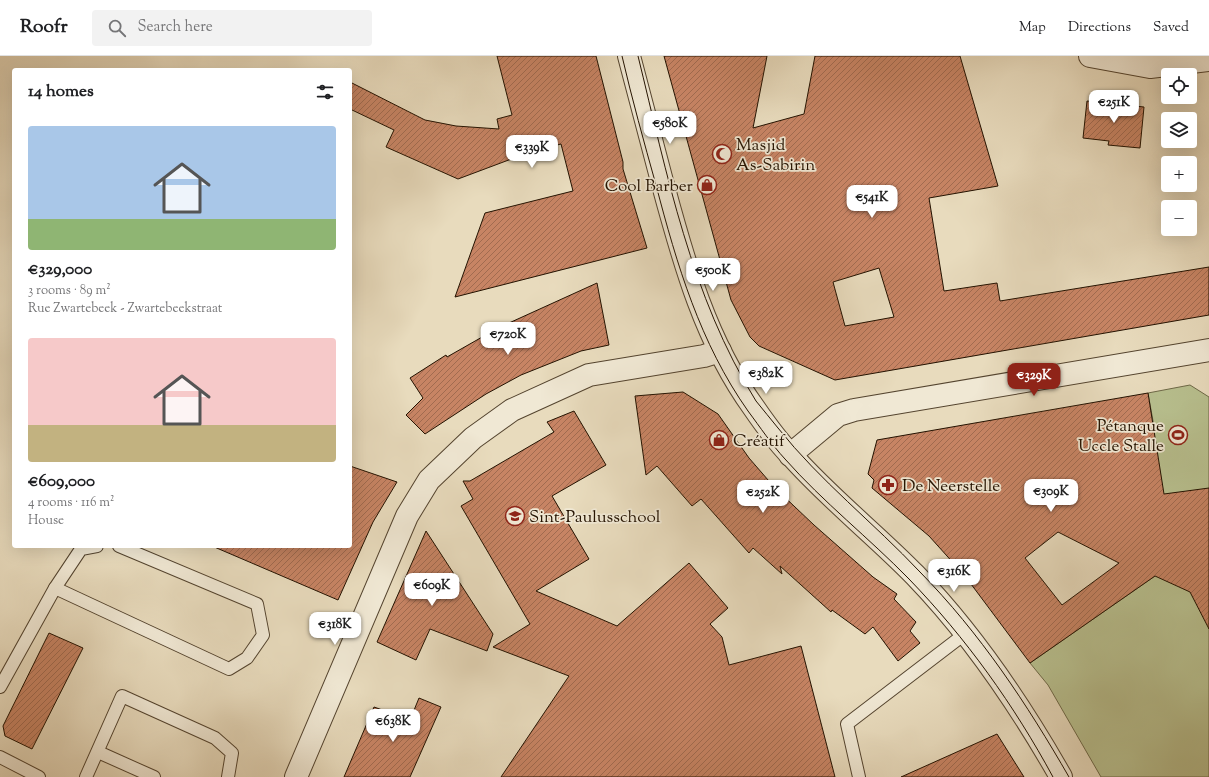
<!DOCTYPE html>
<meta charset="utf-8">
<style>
:root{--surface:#fff;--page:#f2f2f2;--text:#202124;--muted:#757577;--line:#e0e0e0;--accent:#8f2418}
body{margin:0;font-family:"Sorts Mill Goudy",serif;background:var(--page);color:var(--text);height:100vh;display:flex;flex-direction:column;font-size:15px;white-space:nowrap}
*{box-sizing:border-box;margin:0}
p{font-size:13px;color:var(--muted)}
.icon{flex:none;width:22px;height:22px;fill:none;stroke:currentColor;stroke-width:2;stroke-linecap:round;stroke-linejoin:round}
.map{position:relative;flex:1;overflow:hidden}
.details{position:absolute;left:12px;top:12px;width:340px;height:480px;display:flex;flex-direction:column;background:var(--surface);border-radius:4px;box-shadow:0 4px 16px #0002}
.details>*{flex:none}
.fabs{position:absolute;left:1161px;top:12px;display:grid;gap:8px}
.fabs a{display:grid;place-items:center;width:36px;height:36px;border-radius:4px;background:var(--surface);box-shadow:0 4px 16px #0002;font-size:20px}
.price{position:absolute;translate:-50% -34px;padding:0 9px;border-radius:8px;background:#fff;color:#222;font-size:13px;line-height:26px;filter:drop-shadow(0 1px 2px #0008)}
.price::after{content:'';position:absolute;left:50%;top:24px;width:12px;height:9px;margin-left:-6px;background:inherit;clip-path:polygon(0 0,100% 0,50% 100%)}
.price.selected{background:var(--accent);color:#fff}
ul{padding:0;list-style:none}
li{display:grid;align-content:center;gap:8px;height:212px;padding:0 16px}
li span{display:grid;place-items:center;height:124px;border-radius:4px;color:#555}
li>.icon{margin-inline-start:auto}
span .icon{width:72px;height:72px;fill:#fffc;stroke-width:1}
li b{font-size:17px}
h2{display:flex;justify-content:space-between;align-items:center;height:48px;padding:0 16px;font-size:17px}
header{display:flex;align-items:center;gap:24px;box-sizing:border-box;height:56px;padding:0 20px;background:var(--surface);border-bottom:1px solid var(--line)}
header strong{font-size:19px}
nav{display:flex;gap:22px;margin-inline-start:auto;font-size:14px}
.search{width:280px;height:36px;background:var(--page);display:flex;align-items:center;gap:10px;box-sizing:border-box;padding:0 14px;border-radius:4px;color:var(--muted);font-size:15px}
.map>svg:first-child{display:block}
.pitch{fill:#b8c08f;stroke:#6e6948}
.building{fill:url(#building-hatch);stroke:#231200;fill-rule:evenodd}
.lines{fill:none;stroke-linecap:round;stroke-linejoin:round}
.service-casing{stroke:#54442f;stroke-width:14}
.minor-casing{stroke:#54442f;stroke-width:24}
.tertiary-casing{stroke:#54442f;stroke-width:24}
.service{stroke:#f0e8d4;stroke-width:12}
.minor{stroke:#f0e8d4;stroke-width:22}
.tertiary{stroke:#f0e8d4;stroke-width:22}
.tram{stroke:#231200;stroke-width:1}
.labels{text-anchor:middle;stroke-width:3.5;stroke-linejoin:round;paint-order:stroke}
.poi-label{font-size:17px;fill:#231200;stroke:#f0e8d4;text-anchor:start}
</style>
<header>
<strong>Roofr</strong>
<div class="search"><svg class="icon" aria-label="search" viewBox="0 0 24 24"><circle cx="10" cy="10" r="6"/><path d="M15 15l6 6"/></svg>Search here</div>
<nav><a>Map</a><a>Directions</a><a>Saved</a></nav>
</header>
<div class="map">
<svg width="1209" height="721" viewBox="0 0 1209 721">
<defs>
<pattern id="building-hatch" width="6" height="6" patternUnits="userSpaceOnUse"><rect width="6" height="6" fill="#c78464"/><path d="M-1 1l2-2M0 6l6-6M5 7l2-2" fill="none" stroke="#a16b50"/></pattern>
</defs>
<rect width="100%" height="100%" fill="#e8dbbd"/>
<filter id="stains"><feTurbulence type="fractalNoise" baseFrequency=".005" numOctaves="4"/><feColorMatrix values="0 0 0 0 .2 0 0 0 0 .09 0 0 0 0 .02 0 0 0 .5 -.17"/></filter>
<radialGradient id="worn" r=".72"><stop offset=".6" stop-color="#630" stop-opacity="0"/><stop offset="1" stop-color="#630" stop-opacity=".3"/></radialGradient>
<path class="pitch" d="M1190,329L1209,341V721H1101L1048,629L1030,607L1155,520L1153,377L1155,376L1148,337Z"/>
<g class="building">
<path d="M497,0H596L623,106V113L647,192L455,241L485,157L573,135L561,88L530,96L458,123L386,91L394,74L350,53V26L425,64L456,70L499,73L497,63L512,59Z"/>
<path d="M664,0H767L753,72L804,58L815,0H960L998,130L929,142L944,235L997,227L1000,245L1209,211V259L835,324L759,290L750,281L731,244ZM879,212L894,261L845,270L833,226Z"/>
<path d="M1087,45L1144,51L1140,92L1108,89L1109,85L1083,82Z"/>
<path d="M597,227L609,289L581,295L521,319L486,338L425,378L406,359L423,342L410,322L446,299L447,301L498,272Z"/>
<path d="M683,336L718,358L749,402L775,432L814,469L873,521L897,538L894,543L916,566L910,575L920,587L898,605L873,571L865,578L832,554L831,556L780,510L782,518L753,492L749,497L701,443L692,450L657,410L646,419L635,340Z"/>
<path d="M1148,337L1164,438L1209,432V573L1190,536L1155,520L1030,607L965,520L929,480L872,432L874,424L868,418L877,384ZM1058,476L1119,507L1062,549L1025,502Z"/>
<path d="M574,355L606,409L552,440L589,503L536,535L617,570L689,507L728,552L710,568L722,581L729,609L801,590L835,721H501L569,620L493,591L530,568L461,450L473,443L463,425H470L554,376L547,366Z"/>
<path d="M350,410L397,426L373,466L338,544L212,490H350Z"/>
<path d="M426,475L493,578L487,595L430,573L416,604L377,586Z"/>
<path d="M49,577L83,592L32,693L5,680L3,670Z"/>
<path d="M419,642L441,651L410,721H344L374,651L410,664Z"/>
<path d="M997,678L1024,721H901Z"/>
</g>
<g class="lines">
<g class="service-casing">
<g id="service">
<path d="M55,532L81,493L97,490"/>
<path d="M0,631L55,532L229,613L247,602L263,579L257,548L119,490"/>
<path d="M98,696L154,721"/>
<path d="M0,701L39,721"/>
<path d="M86,721L122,640L215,682L232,697L228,721"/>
<path d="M859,721L847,668L966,577"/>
</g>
</g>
<g class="minor-casing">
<g id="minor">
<path d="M1090,0L1150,11L1209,4"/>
<path d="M790,399L838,359L854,354L1209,294"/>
<path d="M296,721L407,460L429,424L473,382L512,354L589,319L704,300L720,295"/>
</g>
</g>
<g class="tertiary-casing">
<path id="tertiary" d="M629,0C640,43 652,86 663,129C684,207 706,286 754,352C765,368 777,385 791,399C829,442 875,478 915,519C973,579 1020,649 1061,721"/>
</g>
<use href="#service" class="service"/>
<use href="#minor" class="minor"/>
<use href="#tertiary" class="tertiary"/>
<g class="tram">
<path d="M622,0C632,43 644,86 656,129C677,209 700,287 748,355C760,371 772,389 785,403C823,446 869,482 909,523C966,582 1014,649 1053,721"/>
<path d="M638,0C667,118 691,241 756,345C763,354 771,363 778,372C820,425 874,467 920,516C980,577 1027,648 1069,721"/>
</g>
</g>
<defs>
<g id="mosque-ring" transform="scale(1)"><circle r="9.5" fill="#f0e8d4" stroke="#8f2418" stroke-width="1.5"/><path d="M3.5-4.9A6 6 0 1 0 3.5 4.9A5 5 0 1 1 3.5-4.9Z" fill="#8f2418"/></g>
<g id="shop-ring" transform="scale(1)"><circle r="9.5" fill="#f0e8d4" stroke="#8f2418" stroke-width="1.5"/><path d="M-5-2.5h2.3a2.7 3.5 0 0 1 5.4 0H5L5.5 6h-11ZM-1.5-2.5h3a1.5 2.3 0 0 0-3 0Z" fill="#8f2418"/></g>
<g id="stadium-ring" transform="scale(1)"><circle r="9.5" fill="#f0e8d4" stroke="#8f2418" stroke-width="1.5"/><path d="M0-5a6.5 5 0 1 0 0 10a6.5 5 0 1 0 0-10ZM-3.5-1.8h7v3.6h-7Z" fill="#8f2418"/></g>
<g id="pharmacy-ring" transform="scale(1)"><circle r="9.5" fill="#f0e8d4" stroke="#8f2418" stroke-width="1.5"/><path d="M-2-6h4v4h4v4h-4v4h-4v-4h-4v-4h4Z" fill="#8f2418"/></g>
<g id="school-ring" transform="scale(1)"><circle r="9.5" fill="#f0e8d4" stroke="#8f2418" stroke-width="1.5"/><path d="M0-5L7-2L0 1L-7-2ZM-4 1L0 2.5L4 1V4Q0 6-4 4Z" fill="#8f2418"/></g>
</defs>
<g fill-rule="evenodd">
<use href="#mosque-ring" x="722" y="98"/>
<use href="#shop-ring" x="707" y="129"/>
<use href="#stadium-ring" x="1178" y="379"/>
<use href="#shop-ring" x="719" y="384"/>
<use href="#pharmacy-ring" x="888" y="429"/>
<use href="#school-ring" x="515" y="460"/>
</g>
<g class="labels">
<g class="poi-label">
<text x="736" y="94">Masjid<tspan x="736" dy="20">As-Sabirin</tspan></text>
<text x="693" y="135" text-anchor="end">Cool Barber</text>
<text x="1164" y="375" text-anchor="end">Pétanque<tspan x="1164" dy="20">Uccle Stalle</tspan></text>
<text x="733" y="390">Créatif</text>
<text x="902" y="435">De Neerstelle</text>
<text x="529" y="466">Sint-Paulusschool</text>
</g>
</g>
<rect width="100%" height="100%" filter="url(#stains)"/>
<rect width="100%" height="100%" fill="url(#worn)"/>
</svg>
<div class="fabs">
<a><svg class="icon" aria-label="locate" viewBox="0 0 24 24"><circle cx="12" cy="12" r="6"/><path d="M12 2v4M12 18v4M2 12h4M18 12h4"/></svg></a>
<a><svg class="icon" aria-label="layers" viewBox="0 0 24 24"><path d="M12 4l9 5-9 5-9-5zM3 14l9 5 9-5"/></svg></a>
<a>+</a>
<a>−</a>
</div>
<b class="price" style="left:1114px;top:68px">€251K</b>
<b class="price" style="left:670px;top:89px">€580K</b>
<b class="price" style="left:532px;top:113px">€339K</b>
<b class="price" style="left:872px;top:163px">€541K</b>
<b class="price" style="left:713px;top:236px">€500K</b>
<b class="price" style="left:508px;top:300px">€720K</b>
<b class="price" style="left:766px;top:339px">€382K</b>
<b class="price selected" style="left:1034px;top:341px">€329K</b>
<b class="price" style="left:1051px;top:457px">€309K</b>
<b class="price" style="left:763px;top:458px">€252K</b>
<b class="price" style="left:954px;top:537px">€316K</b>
<b class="price" style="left:432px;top:551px">€609K</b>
<b class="price" style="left:335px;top:590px">€318K</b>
<b class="price" style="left:393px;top:687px">€638K</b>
<section class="details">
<h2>14 homes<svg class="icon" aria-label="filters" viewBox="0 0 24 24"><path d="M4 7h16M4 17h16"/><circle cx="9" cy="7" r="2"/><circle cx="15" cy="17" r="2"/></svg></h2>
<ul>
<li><span style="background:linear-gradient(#a9c7e8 75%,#8fb573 0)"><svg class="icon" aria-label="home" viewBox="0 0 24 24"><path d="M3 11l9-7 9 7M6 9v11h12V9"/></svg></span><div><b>€329,000</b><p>3 rooms · 89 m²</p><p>Rue Zwartebeek - Zwartebeekstraat</p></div></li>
<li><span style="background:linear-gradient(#f6c9c9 70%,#c2b280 0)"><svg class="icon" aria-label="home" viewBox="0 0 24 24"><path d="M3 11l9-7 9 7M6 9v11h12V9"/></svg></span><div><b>€609,000</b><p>4 rooms · 116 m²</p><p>House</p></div></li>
</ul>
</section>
</div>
